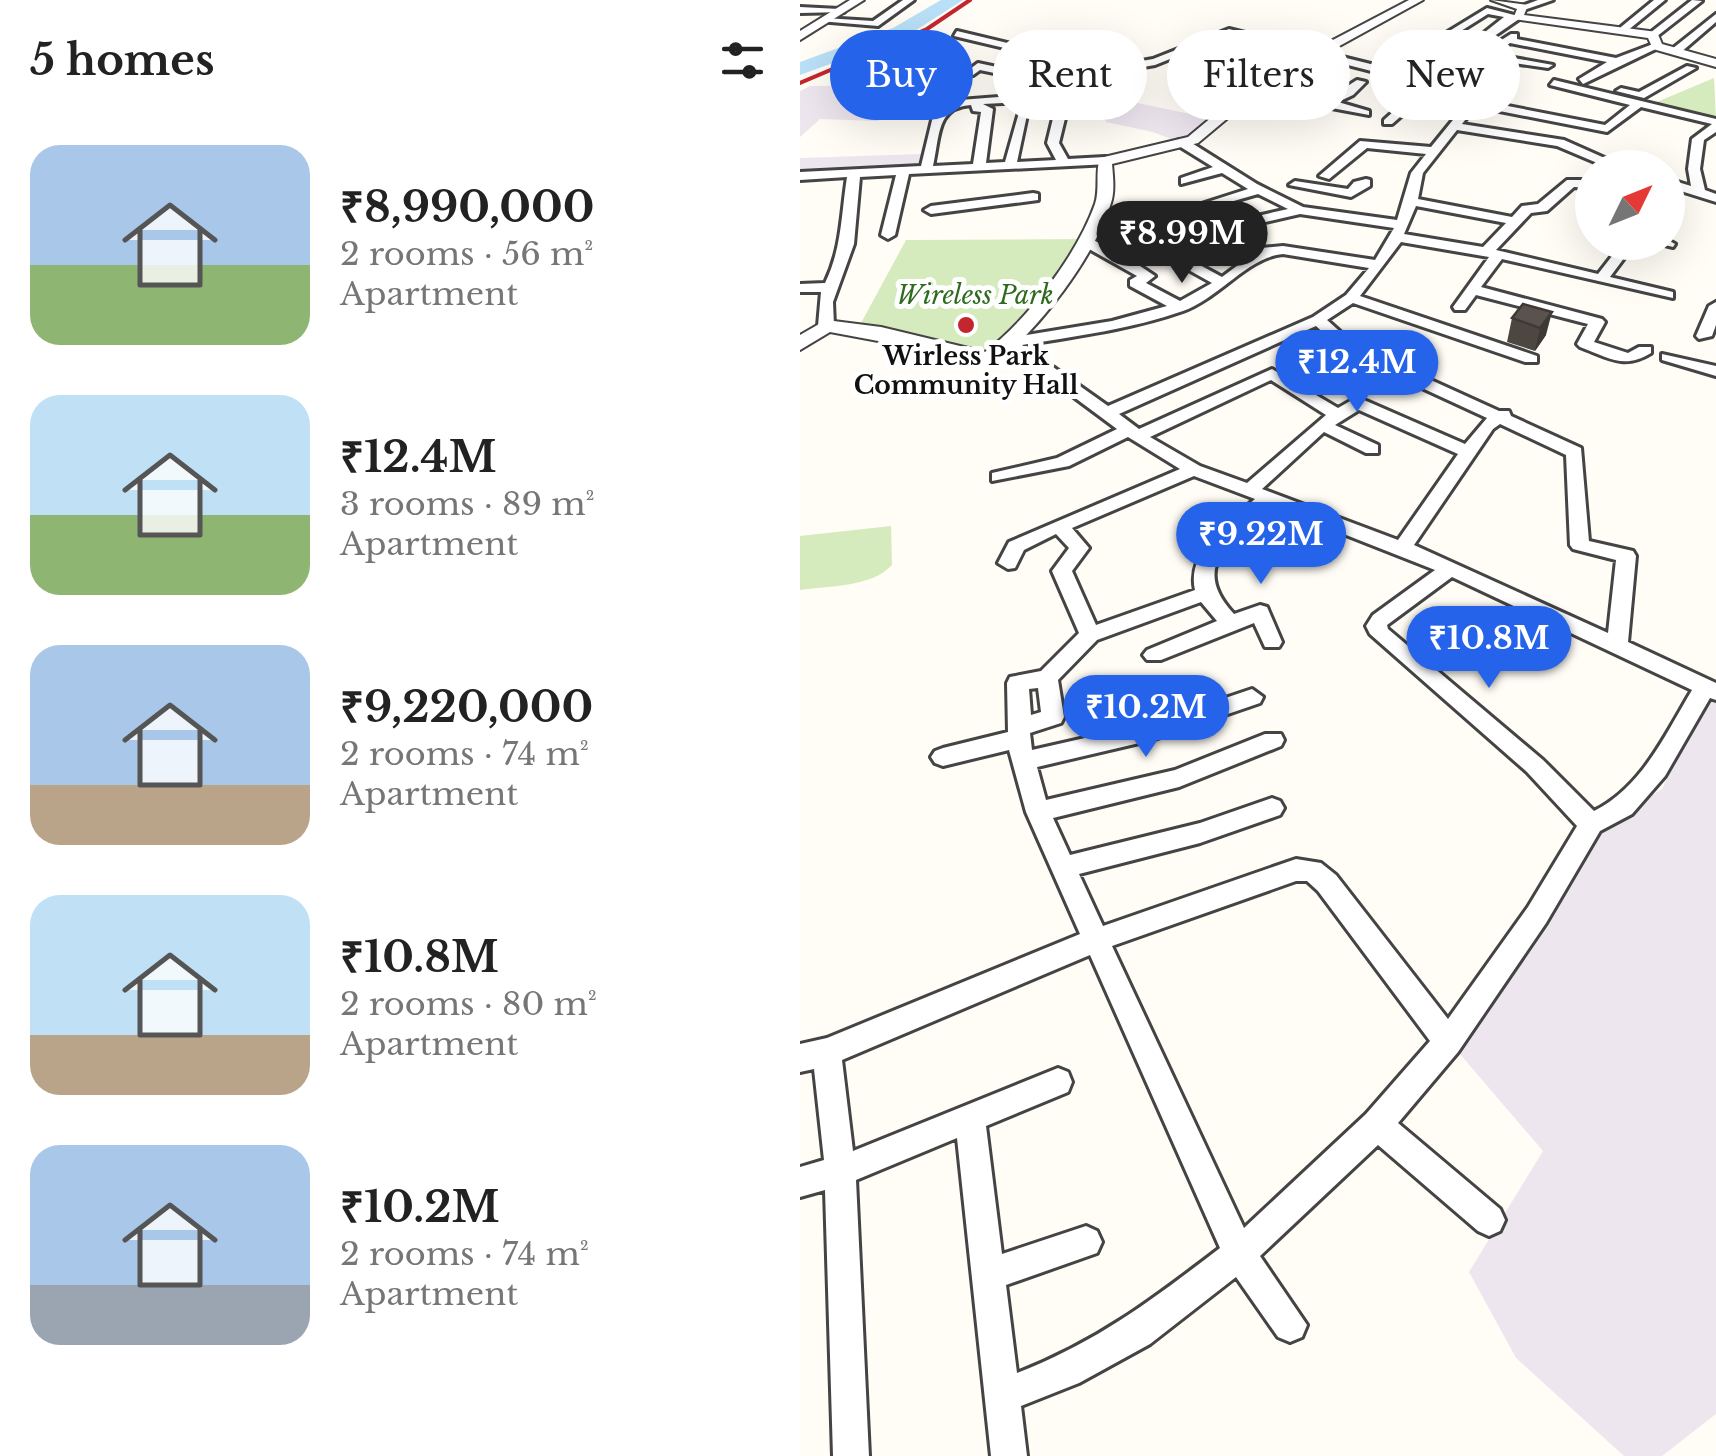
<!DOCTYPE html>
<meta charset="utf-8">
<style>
:root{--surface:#fff;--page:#f6f6f6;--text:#222;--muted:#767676;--accent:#2563eb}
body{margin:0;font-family:"Libre Baskerville",serif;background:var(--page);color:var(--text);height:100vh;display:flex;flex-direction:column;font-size:38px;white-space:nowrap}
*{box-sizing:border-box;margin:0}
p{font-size:32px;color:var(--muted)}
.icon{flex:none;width:55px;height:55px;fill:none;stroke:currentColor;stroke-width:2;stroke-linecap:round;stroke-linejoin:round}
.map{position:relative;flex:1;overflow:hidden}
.sheet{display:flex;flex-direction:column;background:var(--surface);width:800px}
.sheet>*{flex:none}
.top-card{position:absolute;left:30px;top:30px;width:735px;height:90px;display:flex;gap:20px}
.needle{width:65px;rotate:47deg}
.buttons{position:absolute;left:775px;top:150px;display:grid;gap:20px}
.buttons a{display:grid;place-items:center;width:110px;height:110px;border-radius:50%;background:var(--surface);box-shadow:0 10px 40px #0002;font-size:50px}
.price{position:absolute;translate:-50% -85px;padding:0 22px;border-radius:35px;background:var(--accent);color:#fff;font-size:32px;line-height:65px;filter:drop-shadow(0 2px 5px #0008)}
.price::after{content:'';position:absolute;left:50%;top:60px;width:30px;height:22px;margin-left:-15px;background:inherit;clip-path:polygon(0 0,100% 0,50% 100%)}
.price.active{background:#222;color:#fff}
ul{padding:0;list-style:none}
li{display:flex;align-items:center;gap:30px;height:250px;padding:0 30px}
li span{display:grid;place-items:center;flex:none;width:280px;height:200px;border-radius:30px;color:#555}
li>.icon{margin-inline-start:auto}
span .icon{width:120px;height:120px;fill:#fffc;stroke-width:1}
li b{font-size:42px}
h2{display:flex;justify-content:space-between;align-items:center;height:120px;padding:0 30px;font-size:42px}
.pill{padding:0 35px;border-radius:45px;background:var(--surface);box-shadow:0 10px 40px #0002;font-size:35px;line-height:90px}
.pill.active{background:var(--accent);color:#fff}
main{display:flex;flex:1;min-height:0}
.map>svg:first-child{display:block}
.industrial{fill:#eee6ef}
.green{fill:#d5ebbd}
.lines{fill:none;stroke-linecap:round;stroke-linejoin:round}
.river{fill:#b9e0f7;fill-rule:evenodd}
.minor-casing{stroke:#444;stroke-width:6}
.tertiary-casing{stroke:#444;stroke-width:4}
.minor{fill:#fff;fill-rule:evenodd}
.tertiary{fill:#fff;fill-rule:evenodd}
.rail{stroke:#c4262e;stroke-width:4}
.wall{fill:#4d4742}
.shaded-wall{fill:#3f3936}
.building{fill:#5a524d;stroke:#3f3936;stroke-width:2.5}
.poi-dot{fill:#c4262e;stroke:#fff;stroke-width:4}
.labels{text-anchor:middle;stroke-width:10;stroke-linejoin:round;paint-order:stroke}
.far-park-label{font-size:25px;font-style:italic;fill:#2f6b1f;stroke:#fff}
.far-poi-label{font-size:25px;font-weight:bold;fill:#111;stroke:#fff}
</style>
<main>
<section class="sheet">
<h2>5 homes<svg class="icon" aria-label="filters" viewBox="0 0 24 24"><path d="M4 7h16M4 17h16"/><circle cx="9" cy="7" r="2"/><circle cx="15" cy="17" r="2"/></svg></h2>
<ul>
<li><span style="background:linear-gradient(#a9c7e8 60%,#8fb573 0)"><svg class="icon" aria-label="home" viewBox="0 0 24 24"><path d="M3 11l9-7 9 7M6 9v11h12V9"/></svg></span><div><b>₹8,990,000</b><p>2 rooms · 56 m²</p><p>Apartment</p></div></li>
<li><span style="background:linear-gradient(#bfe0f5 60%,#8fb573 0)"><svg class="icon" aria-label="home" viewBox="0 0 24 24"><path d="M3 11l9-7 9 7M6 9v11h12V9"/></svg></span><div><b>₹12.4M</b><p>3 rooms · 89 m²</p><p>Apartment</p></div></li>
<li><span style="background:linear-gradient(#a9c7e8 70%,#b9a48a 0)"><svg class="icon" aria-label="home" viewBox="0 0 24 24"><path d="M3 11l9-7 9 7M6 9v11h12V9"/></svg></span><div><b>₹9,220,000</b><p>2 rooms · 74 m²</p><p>Apartment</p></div></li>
<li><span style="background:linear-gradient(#bfe0f5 70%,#b9a48a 0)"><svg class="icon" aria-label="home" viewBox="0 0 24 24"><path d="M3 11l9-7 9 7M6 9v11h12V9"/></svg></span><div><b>₹10.8M</b><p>2 rooms · 80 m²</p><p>Apartment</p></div></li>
<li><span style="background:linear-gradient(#a9c7e8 70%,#9aa5b1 0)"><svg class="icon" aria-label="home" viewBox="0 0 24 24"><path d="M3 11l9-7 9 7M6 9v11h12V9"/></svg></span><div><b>₹10.2M</b><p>2 rooms · 74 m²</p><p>Apartment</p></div></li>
</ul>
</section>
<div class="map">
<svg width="916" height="1456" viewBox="0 0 916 1456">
<rect width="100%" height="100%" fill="#fffdf5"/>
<g class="industrial">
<path d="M111,85L78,121L20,119L0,137V91L10,86Z"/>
<path d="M309,97L414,119L407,129L379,142L353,132L306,122L302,103Z"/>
<path d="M123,154L119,168L0,172V158Z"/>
<path d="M908,692L916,696V1414L862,1456H824L716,1358L669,1272L743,1151L659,1053L799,829L862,789Z"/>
</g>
<g class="green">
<path d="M914,78L916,120L852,104Z"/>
<path d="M286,239L214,335L189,355L60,325L106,240Z"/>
<path d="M91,526L92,565C72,587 29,586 0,590V536Z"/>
</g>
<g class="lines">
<path class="river" d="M141,0H163L107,36L0,75V62L93,28Z"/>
<g class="minor-casing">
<g id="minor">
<path d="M103,0H114L78,26L19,21L24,18L73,21Z"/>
<path d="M738,0H753L724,10L719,7Z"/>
<path d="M854,0H865L827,31H821V27Z"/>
<path d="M892,0L902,1L856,37H850V33Z"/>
<path d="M0,7L39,9L44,12L0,13Z"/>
<path d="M687,8L722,17L661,59L689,66V70L640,60L610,77L611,86L651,99L656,96L805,125L830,105L750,85L754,80L916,119V132L904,140L900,169L905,190L916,194V202L868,187V179L891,186L888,169L892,139L912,124L841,107L807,132L664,104L669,115L662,124L764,140L827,168H809L757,146L657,130L623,173L618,199L712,217L722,206L738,204L767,180H792V188L774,187L747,211L731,213L696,250L798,274L823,242H836L810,277L873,292V298L702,259L681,287L802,319L805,322L794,342L828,353L839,347H851V353C824,370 807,357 780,347L777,344L788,324L676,295L665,310H655L653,307L689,257L601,242L560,296L737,356V362H725L553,303L527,320L556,346L699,411H709L711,416L781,448L789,541L833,551L836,556L828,642L916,683V700L910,698L865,776L832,814L800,831L746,923L658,1052L598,1123L700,1209L705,1220L700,1231L689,1236L678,1231L578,1145L460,1256L507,1325L502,1337L490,1342L478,1337L436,1277L350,1344L279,1383L221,1406L227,1456H191L157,1138L56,1180L69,1456H33L25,1190L0,1197V1167L24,1160L14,1069L0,1072V1044L27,1038L280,934L226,812L209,750L143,766L135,763L131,757L135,751L143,748L208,732L207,683L210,677L241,671L279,633L252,571L269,548L256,534L224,550L215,568L208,569L198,563L209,542L380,469L328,437L269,466L192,481V473L257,458L317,429L201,343L209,338L312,321L367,306L330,286V280L337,276L282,245V239H292L323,257L422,224L488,209L458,194L392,213V207L448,189L422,173L381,184V178L413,167L379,146V140H387L457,184L503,207L597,220L611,173L626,154L567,148L529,179L519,176L560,141L631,147L657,115L654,107L623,97L592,124H584V120L613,94L602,90L599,78L430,35L355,65L308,73L289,69L269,102L259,143L268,159L305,157L309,158V164L109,174L95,235L88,239L81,235L96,175L60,177L54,244L33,302L34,326L26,331L18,326L21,292H0V284L25,283C42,248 41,215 47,177L0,180V172L121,166L134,112L147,101L225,95L232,81L180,70L173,75L127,74L123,69H170L178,63L234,75L278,70L280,66L154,36L157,31L308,67L353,59L429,29L603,72L629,58L607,52V48L659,58L657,54L704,17L688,14L637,46L628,44ZM273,77L257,102L247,143L256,160L217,162L227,115L243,80ZM222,102L205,162L186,163L193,109L183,104ZM171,105L173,111L181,112L173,164L133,166C140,136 136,107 171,105ZM616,206L706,223L683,247L604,234ZM500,214L594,228L575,260L483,246L461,248L422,277L372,250L431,230ZM360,254L412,283L380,301L346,283L355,276L334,262ZM483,254L569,268L546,295L513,317L308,406L222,345C276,336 332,329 383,311C419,298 448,257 483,254ZM516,326L544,352L687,418L665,444L564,400H552L538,408L472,369L339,429L319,414ZM471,380L526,415L447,483L400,466L350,437ZM559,410L658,454L598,540L462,489L524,432L566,453H578V445L535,425ZM700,424L766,455L770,545L773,549L816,560L808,633L614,545L693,429ZM394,476L455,499C430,521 386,551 395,590L296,625L272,571L289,548L272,528ZM470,505L635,570L573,615L566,626L570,634L727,772L777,826L728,907L648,1019L536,875L521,863L496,859L303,926L279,874L400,843L480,815L484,808L480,801L472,798L400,823L270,855L253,818L379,787L481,746L484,740L481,734H465L375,770L246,800L237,767L352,740L460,703L463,697L452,689L351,723L232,750L230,733L261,723L264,717L258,680L297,640L401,602L417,621L347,650L343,655L347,660H361L454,623L465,647H479L482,642L467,607L460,605L434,614C388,565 433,540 470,505ZM652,577L892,690C865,735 842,787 794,811L743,760L588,629L587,625ZM238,688L241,712L231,715L229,689ZM496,881H507L518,891L630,1041L566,1114L444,1228L312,946ZM290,955L420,1248C352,1300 297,1342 217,1373L206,1285L297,1253L302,1242L297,1231L286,1226L202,1254L186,1126L268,1092L272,1082L268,1072L258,1068L53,1151L42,1060Z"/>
<path d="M916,14V22L880,53H872V49Z"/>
<path d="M711,34H717V39L816,58L853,44L862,46L783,84L779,79L807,62L710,43L702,49L703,56L753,65L748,68L692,60V46Z"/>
<path d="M887,66L896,68L844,98L816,91L821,88L839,92Z"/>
<path d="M557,80L566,82L553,95L538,102L569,111V115L521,106L455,84L460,81L527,99Z"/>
<path d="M566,179L570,180V186L551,197L489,185L495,181L548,189L554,182Z"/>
<path d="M233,193L238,194V200L131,214L124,210L131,206Z"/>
<path d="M868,240L875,244L873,247L853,242Z"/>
<path d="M916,302V325L912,336L899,339L896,336L909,306Z"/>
<path d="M862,354L916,366V376L862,360Z"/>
</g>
</g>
<g class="tertiary-casing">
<g id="tertiary">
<path d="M50,0H64L0,40V31Z"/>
<path d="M609,0H623L465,87L398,143L312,164C313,176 315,191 311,203C294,258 240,328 196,363L30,332L0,350V335L26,320L81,327L185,352C228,319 277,255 295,204C300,189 295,172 300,158L388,137L455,81Z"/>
<path d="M691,0L728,5L724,15L857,32L862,44L916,59V67L853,49L848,38L713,19L717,9Z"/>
</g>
</g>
<use href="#minor" class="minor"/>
<use href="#tertiary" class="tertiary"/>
<path class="rail" d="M0,83L127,29L170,0"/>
</g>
<path class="wall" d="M723,304L746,335L735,351L707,342L712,318Z"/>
<path class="shaded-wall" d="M752,312L746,335L735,351L740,328Z"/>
<path class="building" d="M723,304L752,312L740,328L712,318Z"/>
<circle class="poi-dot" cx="166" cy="325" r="10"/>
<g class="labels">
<g class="far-park-label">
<text x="175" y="304">Wireless Park</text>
</g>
<g class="far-poi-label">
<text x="166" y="365">Wirless Park<tspan x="166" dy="29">Community Hall</tspan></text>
</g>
</g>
</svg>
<div class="buttons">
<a><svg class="needle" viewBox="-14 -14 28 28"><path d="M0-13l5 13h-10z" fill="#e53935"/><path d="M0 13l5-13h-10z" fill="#767676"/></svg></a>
</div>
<b class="price active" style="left:382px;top:286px">₹8.99M</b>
<b class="price" style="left:557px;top:415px">₹12.4M</b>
<b class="price" style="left:461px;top:587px">₹9.22M</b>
<b class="price" style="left:689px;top:691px">₹10.8M</b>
<b class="price" style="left:346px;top:760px">₹10.2M</b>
<div class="top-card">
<a class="pill active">Buy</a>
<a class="pill">Rent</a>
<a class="pill">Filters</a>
<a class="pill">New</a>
</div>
</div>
</main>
